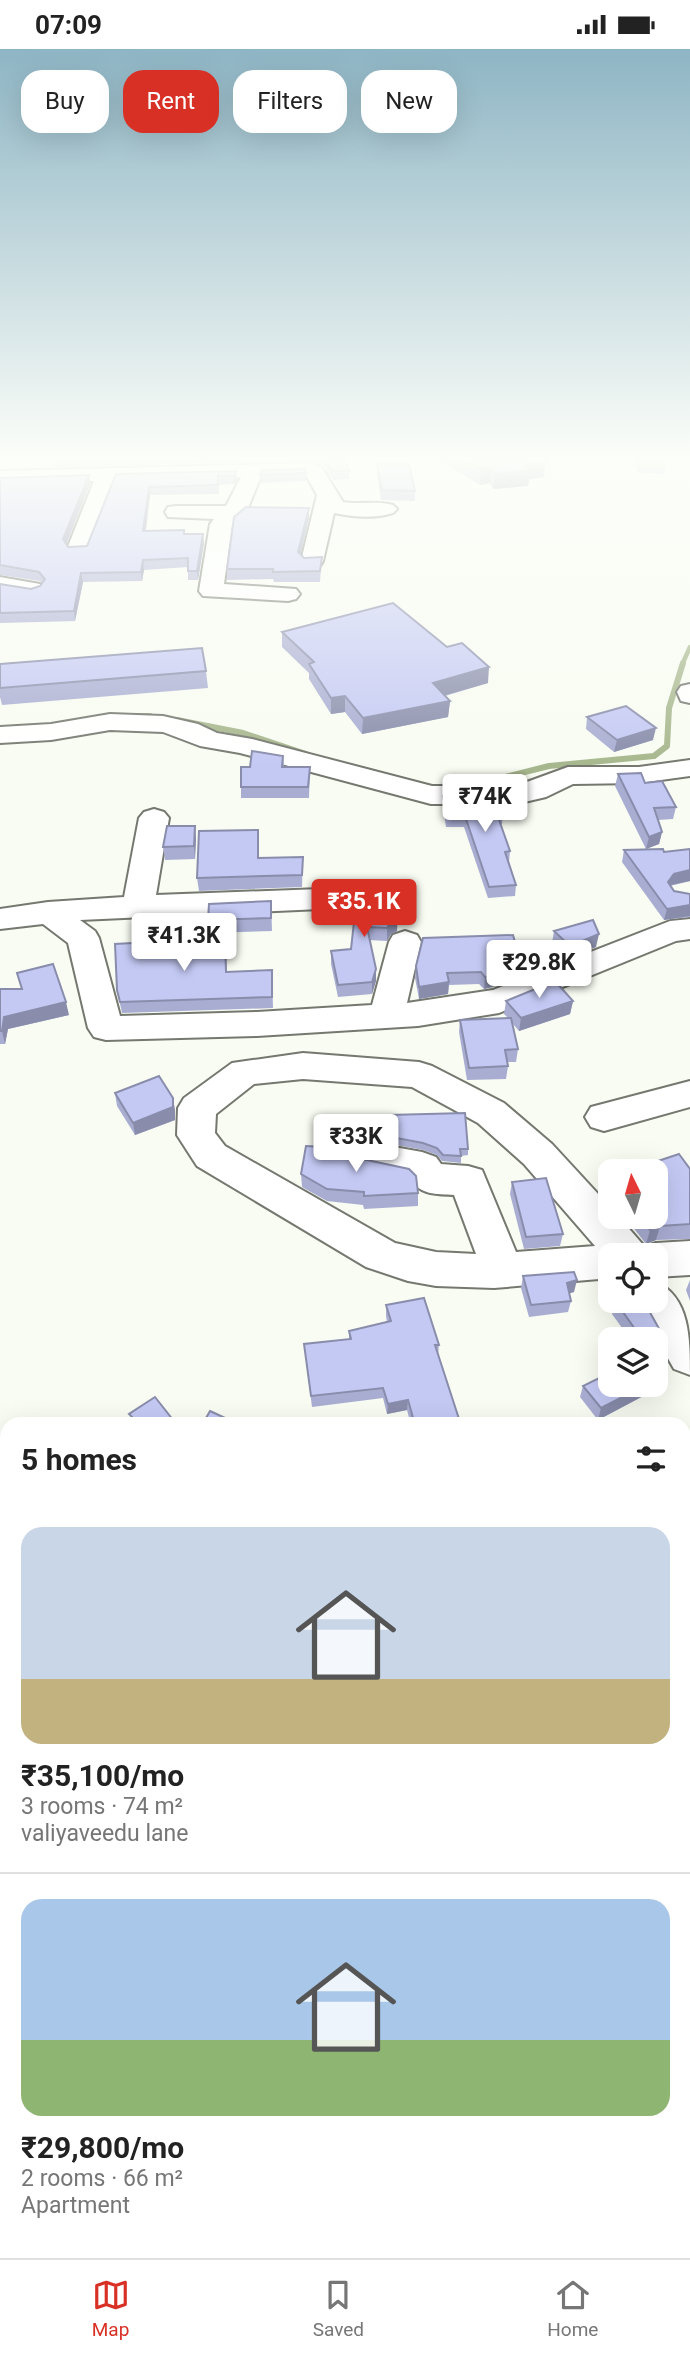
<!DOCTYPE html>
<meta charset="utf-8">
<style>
:root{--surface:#fff;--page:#f6f6f6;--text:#222;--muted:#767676;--line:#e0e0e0;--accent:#d93025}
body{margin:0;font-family:Roboto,sans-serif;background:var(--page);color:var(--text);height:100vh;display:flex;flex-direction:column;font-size:26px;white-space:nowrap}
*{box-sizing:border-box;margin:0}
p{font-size:23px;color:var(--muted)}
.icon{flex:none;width:38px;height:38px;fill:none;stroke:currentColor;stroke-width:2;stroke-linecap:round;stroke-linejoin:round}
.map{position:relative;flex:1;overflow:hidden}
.side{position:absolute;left:0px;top:1368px;width:691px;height:842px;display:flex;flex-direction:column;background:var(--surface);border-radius:21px 21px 0 0;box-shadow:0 7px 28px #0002}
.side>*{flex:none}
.top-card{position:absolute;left:21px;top:21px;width:649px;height:63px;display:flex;gap:14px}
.needle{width:46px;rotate:355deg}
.controls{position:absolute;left:598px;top:1110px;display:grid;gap:14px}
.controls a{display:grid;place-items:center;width:70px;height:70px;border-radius:14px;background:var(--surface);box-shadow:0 7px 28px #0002;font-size:35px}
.price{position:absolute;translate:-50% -60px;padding:0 16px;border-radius:7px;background:#fff;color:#222;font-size:23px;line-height:46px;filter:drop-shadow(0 2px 4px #0008)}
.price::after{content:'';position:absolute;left:50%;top:42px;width:21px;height:16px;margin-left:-10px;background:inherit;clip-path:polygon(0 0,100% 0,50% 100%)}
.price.active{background:var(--accent);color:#fff}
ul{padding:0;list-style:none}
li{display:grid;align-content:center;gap:14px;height:371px;padding:0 21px}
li+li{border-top:2px solid var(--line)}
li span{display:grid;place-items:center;height:217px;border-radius:21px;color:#555}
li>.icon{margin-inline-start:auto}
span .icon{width:126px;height:126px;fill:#fffc;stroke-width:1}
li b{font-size:30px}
h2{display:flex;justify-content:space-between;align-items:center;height:84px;padding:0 21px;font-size:30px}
.tag{padding:0 24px;border-radius:21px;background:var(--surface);box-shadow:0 7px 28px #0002;font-size:24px;line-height:63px}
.tag.active{background:var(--accent);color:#fff}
.status{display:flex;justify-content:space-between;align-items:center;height:49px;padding:0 35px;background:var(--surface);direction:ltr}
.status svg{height:19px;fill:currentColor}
.dock{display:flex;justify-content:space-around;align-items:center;height:98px;border-top:2px solid var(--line);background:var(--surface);font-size:19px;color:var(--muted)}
.dock a{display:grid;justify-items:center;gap:4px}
.dock .active{color:var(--accent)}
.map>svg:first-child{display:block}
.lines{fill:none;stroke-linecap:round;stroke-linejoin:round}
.stream-far1{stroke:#a7b78d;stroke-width:4.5}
.stream{stroke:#a7b78d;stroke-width:6}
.minor-casing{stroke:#74786f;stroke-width:4}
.minor{fill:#fff;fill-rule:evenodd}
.wall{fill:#a9add2}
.shaded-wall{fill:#898dab}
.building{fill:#c4c9f4;stroke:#898dab;stroke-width:2}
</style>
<div class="status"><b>07:09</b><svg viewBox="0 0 49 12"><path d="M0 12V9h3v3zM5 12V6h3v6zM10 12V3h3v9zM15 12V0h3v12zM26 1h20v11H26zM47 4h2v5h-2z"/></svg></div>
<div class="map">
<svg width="690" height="2209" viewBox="0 0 690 2209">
<rect width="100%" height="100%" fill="#f8fcf2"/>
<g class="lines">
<path class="stream-far1" d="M682,616L690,598"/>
<g class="stream">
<path d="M118,667H150"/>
<path d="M177,671L243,684L306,705"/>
<path d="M465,738L549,717L654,707L667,697L669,659L683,614"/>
</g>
<g class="minor-casing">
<g id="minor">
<path d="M310,414L322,419L343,453C359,456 377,451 393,456L397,460L393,464C373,470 354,468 334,464L323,512L320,517H304L301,512L317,446L306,426L261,427L246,464L232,477L224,535L296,540L300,545L296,550L288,552L203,547L199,542L210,475L214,470L168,468L165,463L168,458L176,457H226L241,428L115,431L89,500L86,505H70L67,500L94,432L0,434V422Z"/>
<path d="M0,528L40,535L44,540L40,545L32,547L0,542Z"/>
<path d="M690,635V654L681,652L677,643L681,637Z"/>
<path d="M110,665L163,667L198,675L217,684L252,690L432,737H516L568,718H639L690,711V727L639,734L573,735L546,748L516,755H431L240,704L200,697L163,683L110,681L51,691L0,694V678L51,675Z"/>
<path d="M154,760L164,763L169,769L156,846L321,840L332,843L337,850L332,857L321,860L80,871L95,882L99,889L120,967L257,963L372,956L389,893L393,886L405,882L417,886L421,893L407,954L493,941L670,872L690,870V890L676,892L499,964L418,977L257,987L106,991L94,988L88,979L68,894L43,875L0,880V860L48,853L124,848L139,769L144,763Z"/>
<path d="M303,1004L419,1013L432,1017L504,1054L552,1095L611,1159V1167H618L645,1198L656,1194L690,1192V1226L656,1228V1206H611V1229L494,1239L436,1237L408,1232L366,1218L197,1117L177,1086L178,1059L184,1049L232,1014ZM303,1030L412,1038L478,1074L524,1115L595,1197L516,1203L482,1121L468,1117L441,1115L436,1108L422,1103L344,1089L330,1093L325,1103L330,1113L410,1130C420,1146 436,1145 454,1146L476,1205L436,1203L395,1194L225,1097L215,1084L216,1065L254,1035Z"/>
<path d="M690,1032V1058L604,1082L591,1078L585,1068L591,1058Z"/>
<path d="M656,1233C690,1248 690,1290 690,1326L674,1320L635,1251H656Z"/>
<path d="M7,1557V1615L0,1618V1560Z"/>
<path d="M0,1709L7,1712V1772L0,1769Z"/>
<path d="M375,2203H443L445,2209H377Z"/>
</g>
</g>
<use href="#minor" class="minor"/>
</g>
<g class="wall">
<path d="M52,409H345L349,422V430L333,431L324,418L310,411L54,418Z"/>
<path d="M435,409H560L544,412L545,413L544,428L529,430L528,437L493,440L490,434L480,436Z"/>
<path d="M636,409H666L664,425L637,423Z"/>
<path d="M377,415L415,442V452L381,451L377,425Z"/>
<path d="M236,422L237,431L234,435L219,436V445L150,446L146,482L184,481V485L204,494L198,531H188V518L144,521L142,532L83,533L75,572L0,574V535L31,540L40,537L42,534L40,532L0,526V429L89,426L90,435L66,495L68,498L87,497L116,425Z"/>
<path d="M306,424V432L261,434L260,426Z"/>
<path d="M309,459V469L300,506L304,509L322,508L320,533H274L273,530L227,531V520Z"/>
<path d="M282,583L488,634L445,647L450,652L448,668L362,685L345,663L331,665L309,630V624L282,598Z"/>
<path d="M0,615L206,622L208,639L2,656L0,648Z"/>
<path d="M587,668L653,691L614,703L586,680Z"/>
<path d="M283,707L284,718H310L309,749H241V738L250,718Z"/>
<path d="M618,725L645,734L676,758L673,770L658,771L662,783L659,795L646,800L664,803L690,800V834V832L670,837L674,842L690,845V868L664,871L622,813L624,801L646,800L615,737Z"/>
<path d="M443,747L503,765L502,775H500L510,802L509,813L516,836L515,847L488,849L464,778H446L443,758Z"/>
<path d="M196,789L195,810L165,811L163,798Z"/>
<path d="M259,793V809L303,808L302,838L199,842L197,829Z"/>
<path d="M357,846L397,882L391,885L387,892L369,891L376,932L372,945L338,948L331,915V902L351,900Z"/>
<path d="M271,852L272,882L210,884L208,871Z"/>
<path d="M554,882L596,898L567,909L552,894Z"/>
<path d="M225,889L227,923L272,921L273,959L122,964L117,941Z"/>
<path d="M515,893L534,922L492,938L484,940L479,935L449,936L448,945L419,950L415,929L416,917Z"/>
<path d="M17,924L69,966L8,980L5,995H0V940H22Z"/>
<path d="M506,952H573L570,965L519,982L512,974L518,1000L516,1013H507L508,1017L506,1030L467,1031L459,983L460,971L508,969L504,965Z"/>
<path d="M115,1044L173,1049L175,1062V1071L135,1086L117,1057Z"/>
<path d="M389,1066L468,1100V1106L461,1107V1114L442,1112L437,1106L423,1101L391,1095Z"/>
<path d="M329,1103L336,1109L418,1144V1157L364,1160L363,1156L327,1152L302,1138L301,1125Z"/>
<path d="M690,1120V1190L656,1191L646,1195L626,1169V1167H656V1122H630L631,1121Z"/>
<path d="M512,1133L563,1185L560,1197L524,1200L510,1145Z"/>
<path d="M523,1227L574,1243L569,1244L571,1252L568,1263L529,1268L521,1239Z"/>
<path d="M690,1231V1252L686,1241Z"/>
<path d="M616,1253L662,1285L658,1296L656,1290H630L612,1265Z"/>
<path d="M386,1256L439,1296L438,1306L460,1373L459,1376H411L407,1361L387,1365L383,1349L312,1358L304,1295L349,1290V1282L387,1273L386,1267Z"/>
<path d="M583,1337L647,1345L598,1371L580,1348Z"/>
<path d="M0,1622H7V1699L0,1695Z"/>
</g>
<g class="shaded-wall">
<path d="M527,409H560L528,415L545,413L544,428L529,430L528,437L493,440L495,425Z"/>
<path d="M491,419L490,434L480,436L481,420Z"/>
<path d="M236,422L237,431L234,435V427Z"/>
<path d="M89,426L90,435L65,499L63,490Z"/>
<path d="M149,438L150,446L144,491L143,482Z"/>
<path d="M309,459V469L299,513L298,503Z"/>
<path d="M203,485L204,494L198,531L197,522Z"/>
<path d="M143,511L144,521L142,532L141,523Z"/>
<path d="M81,524L83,533L75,572L74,562Z"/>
<path d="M489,618L488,634L432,650L433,634Z"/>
<path d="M345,647V663L331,665V649Z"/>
<path d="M450,652L448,668L362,685L363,669Z"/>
<path d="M656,679L653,691L614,703L617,691Z"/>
<path d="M195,777L196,789L195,810L194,797Z"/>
<path d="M662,783L659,795L646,800L649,788Z"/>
<path d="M690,821V832L671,836L665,845L668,833L674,825Z"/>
<path d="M399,848L397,882L391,885L387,892V879Z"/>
<path d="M690,856V867L664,871L667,860Z"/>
<path d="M599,885L596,898L567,909L570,897Z"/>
<path d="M535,910L534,922L492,938L484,940L485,928Z"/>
<path d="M376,920V932L372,945V933Z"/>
<path d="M449,933L448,945L419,950V938Z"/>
<path d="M573,952L570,965L519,982L521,969Z"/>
<path d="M66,953L69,966L8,980L5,995L2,982L4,968Z"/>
<path d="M173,1049L175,1062V1071L135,1086L133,1074Z"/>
<path d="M660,1177L656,1191L646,1195L650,1181Z"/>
<path d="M577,1231L574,1243L564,1246L567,1234Z"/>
<path d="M662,1285L658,1296L656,1297V1290H649Z"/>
<path d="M648,1335H651L647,1345L598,1371L601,1359Z"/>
<path d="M408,1351L407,1361L387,1365L388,1355Z"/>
<path d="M0,1768L5,1774L0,1780Z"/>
<path d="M7,1870V1878L2,1873Z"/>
<rect x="59" y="2203" width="6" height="6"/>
</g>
<g class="building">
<path d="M324,409H345L349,422H332Z"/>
<path d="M461,409H540L545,413L525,416L530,421L495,425L491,419L481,420Z"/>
<path d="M377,415H409L415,442L382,441Z"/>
<path d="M304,420L306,424L260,426L262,421Z"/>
<path d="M236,422L234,427H218V436L149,438L143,482L184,481V485H203L197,522H188V509L143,511L141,523L81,524L74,562L0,564V535L31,540L40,537L45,530L39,523L0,516V429L89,426L63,490L68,498L87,497L116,425Z"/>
<path d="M246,458L309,459L298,503L304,509L322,508L320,522L273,523V520H227L234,468Z"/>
<path d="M393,554L447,598L462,594L489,618L433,634L450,652L363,669L345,647L331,649L309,615L314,613L282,583Z"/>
<path d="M202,599L206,622L0,639V615Z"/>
<path d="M626,657L656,679L617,691L587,668Z"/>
<path d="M252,702L283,707L282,718H310L308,738H241V718H250Z"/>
<path d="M641,724L645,734L662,732L676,758L654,759L662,783L649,788L618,725Z"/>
<path d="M443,747H499L503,765H497L510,802L505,803L516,836L489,838L465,767L447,768Z"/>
<path d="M167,777H195L194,797L163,798Z"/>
<path d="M258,781V809L303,808L302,826L197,829L199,782Z"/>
<path d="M663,800L664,803L690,800V821L674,825L668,833L674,842L690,845V856L667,860L624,801Z"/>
<path d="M357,846L399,848L397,869L391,872L387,879L367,878L376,920L372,933L338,936L331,902L351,900Z"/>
<path d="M271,852V869L208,871L209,855Z"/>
<path d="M593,871L599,885L570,897L554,882Z"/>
<path d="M513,886L515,893L519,892L535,910L494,927L485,928L481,923L447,924L449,933L419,938L416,917L423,889Z"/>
<path d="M225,889L226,923L272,921V948L120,953L117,941L115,895Z"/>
<path d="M53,915L66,953L4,968L2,982H0V940H22L17,924Z"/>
<path d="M555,932L573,952L521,969L506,952Z"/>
<path d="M511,969L518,1000L505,1001L508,1017L469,1019L460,971Z"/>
<path d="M159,1027L173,1049V1058L133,1074L115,1044Z"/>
<path d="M465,1064L468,1100H460L461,1107L443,1106L437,1099L423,1094L391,1088L389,1066Z"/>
<path d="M306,1097L326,1098L329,1103L336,1105L335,1109L353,1108L409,1120L416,1127L418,1144L364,1147V1143L327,1140L301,1125Z"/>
<path d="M679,1105L690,1120V1175L660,1177L650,1181L639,1167H656V1122H631V1121Z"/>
<path d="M546,1129L563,1185L526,1188L512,1133Z"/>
<path d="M574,1223L577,1231L567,1234L571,1252L531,1256L523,1227Z"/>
<path d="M424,1249L439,1296H435L460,1373L448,1376H415L408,1351L388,1355L383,1339L311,1347L304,1295L351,1290L349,1282L391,1272L386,1256Z"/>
<path d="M620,1251H643L662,1285L649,1290H642L616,1253Z"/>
<path d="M611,1323V1335H648L601,1359L583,1337Z"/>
<path d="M155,1348L177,1376H127L133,1369L129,1365Z"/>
<path d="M210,1362L238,1375L202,1376Z"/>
<path d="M5,1618L7,1622V1696L0,1691V1622Z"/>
<path d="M7,1821V1870L2,1873L0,1869V1826Z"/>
<path d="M48,2203H59V2209H11Z"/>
</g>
<linearGradient id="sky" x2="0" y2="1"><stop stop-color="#8eb5c4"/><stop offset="0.57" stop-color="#fcfef9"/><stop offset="1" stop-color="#fcfef9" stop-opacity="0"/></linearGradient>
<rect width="690" height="718" fill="url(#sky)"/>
</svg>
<div class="controls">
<a><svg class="needle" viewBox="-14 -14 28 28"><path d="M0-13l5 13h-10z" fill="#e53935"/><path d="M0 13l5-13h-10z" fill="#767676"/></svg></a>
<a><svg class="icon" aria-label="locate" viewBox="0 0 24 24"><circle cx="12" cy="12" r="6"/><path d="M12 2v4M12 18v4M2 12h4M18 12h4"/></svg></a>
<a><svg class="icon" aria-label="layers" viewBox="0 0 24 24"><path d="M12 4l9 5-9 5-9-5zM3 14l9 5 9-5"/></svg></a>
</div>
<b class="price" style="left:485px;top:785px">₹74K</b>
<b class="price active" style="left:364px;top:890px">₹35.1K</b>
<b class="price" style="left:184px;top:924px">₹41.3K</b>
<b class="price" style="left:539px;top:951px">₹29.8K</b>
<b class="price" style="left:356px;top:1125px">₹33K</b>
<div class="top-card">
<a class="tag">Buy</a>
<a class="tag active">Rent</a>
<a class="tag">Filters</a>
<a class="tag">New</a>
</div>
<section class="side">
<h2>5 homes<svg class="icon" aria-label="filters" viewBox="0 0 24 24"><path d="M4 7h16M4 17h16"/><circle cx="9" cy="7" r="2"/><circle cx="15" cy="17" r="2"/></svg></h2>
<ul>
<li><span style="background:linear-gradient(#c9d6e8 70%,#c2b280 0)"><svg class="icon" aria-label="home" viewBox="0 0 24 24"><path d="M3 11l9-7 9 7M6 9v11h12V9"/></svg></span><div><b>₹35,100/mo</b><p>3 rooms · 74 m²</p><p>valiyaveedu lane</p></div></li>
<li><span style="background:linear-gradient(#a9c7e8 65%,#8fb573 0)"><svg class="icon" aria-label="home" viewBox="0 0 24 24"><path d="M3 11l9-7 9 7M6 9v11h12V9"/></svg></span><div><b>₹29,800/mo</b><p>2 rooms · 66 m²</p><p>Apartment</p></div></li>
</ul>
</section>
</div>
<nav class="dock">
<a class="active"><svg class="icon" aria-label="map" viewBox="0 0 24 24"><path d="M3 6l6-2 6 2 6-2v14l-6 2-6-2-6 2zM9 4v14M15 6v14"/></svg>Map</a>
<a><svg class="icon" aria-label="saved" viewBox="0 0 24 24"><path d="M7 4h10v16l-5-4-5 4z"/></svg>Saved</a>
<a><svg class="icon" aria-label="home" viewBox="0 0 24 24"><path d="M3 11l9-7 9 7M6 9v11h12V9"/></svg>Home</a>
</nav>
